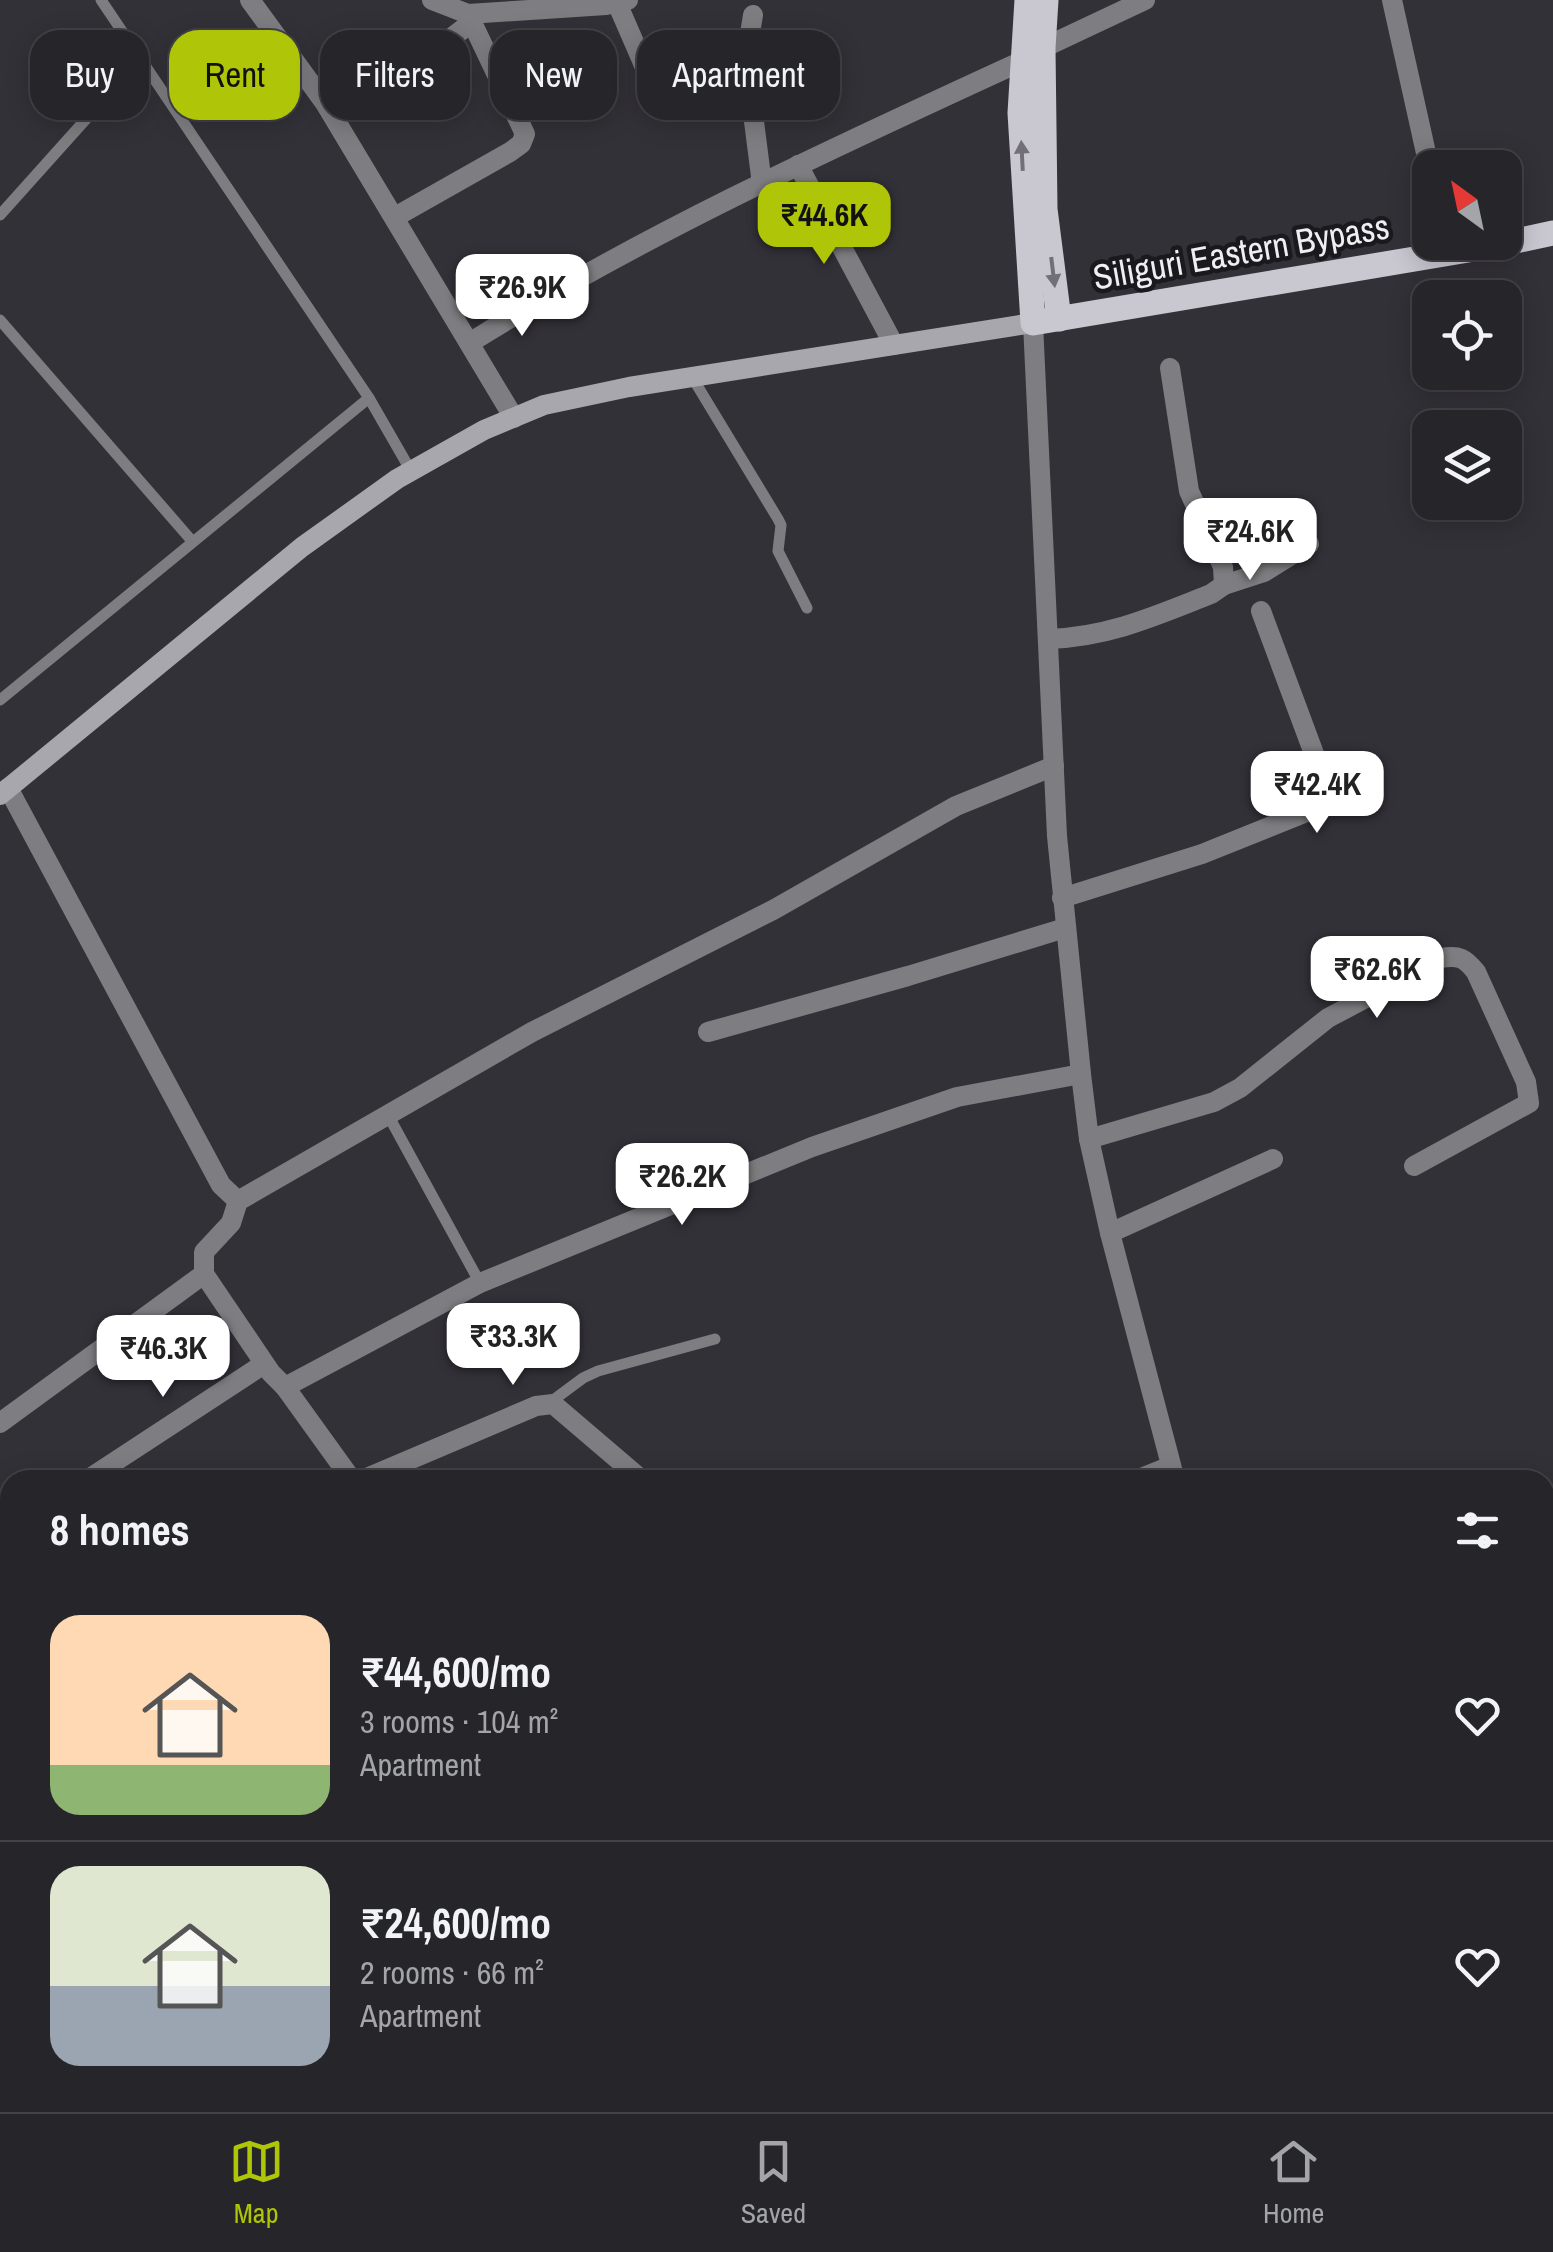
<!DOCTYPE html>
<meta charset="utf-8">
<style>
:root{--surface:#26252a;--page:#2e2d32;--text:#f1f3f6;--muted:#a4a5a8;--line:#424247;--accent:#afc507}
body{margin:0;font-family:"Archivo Narrow",sans-serif;background:var(--page);color:var(--text);height:100vh;display:flex;flex-direction:column;font-size:38px;white-space:nowrap}
*{box-sizing:border-box;margin:0}
p{font-size:32px;color:var(--muted)}
.icon{flex:none;width:55px;height:55px;fill:none;stroke:currentColor;stroke-width:2;stroke-linecap:round;stroke-linejoin:round}
.map{position:relative;flex:1;overflow:hidden}
.sheet{position:absolute;left:0px;top:1470px;width:1555px;height:642px;display:flex;flex-direction:column;background:var(--surface);border-radius:30px 30px 0 0;box-shadow:0 5px 25px #0003,0 0 0 2px var(--line)}
.sheet>*{flex:none}
.top-card{position:absolute;left:30px;top:30px;width:1000px;height:90px;display:flex;gap:20px}
.needle{width:65px;rotate:327deg}
.buttons{position:absolute;left:1412px;top:150px;display:grid;gap:20px}
.buttons a{display:grid;place-items:center;width:110px;height:110px;border-radius:20px;background:var(--surface);box-shadow:0 5px 25px #0003,0 0 0 2px var(--line);font-size:50px}
.price{position:absolute;translate:-50% -85px;padding:0 22px;border-radius:20px;background:#fff;color:#222;font-size:32px;line-height:65px;filter:drop-shadow(0 2px 5px #0008)}
.price::after{content:'';position:absolute;left:50%;top:60px;width:30px;height:22px;margin-left:-15px;background:inherit;clip-path:polygon(0 0,100% 0,50% 100%)}
.price.active{background:var(--accent);color:#111}
ul{padding:0;list-style:none}
li{display:flex;align-items:center;gap:30px;height:250px;padding:0 50px}
li+li{border-top:2px solid var(--line)}
li span{display:grid;place-items:center;flex:none;width:280px;height:200px;border-radius:30px;color:#555}
li>.icon{margin-inline-start:auto}
span .icon{width:120px;height:120px;fill:#fffc;stroke-width:1}
li b{font-size:42px}
h2{display:flex;justify-content:space-between;align-items:center;height:120px;padding:0 50px;font-size:42px}
.pill{padding:0 35px;border-radius:30px;background:var(--surface);box-shadow:0 5px 25px #0003,0 0 0 2px var(--line);font-size:35px;line-height:90px}
.pill.active{background:var(--accent);color:#111}
.tabs{display:flex;justify-content:space-around;align-items:center;height:140px;border-top:2px solid var(--line);background:var(--surface);font-size:28px;color:var(--muted)}
.tabs a{display:grid;justify-items:center;gap:5px}
.tabs .active{color:var(--accent)}
.map>svg:first-child{display:block}
.lines{fill:none;stroke-linecap:round;stroke-linejoin:round}
.service{stroke:#7e7d81;stroke-width:11}
.minor{stroke:#7e7d81;stroke-width:20}
.tertiary{stroke:#7e7d81;stroke-width:20}
.secondary{stroke:#a8a7ad;stroke-width:20}
.primary{stroke:#c9c7d0;stroke-width:25}
.oneway{fill:#727076}
.labels{text-anchor:middle;stroke-width:9;stroke-linejoin:round;paint-order:stroke}
.street-label{font-size:35px;fill:#efeef3;stroke:#1a191d}
</style>
<div class="map">
<svg width="1553" height="2112" viewBox="0 0 1553 2112">
<rect width="100%" height="100%" fill="#333138"/>
<g class="lines">
<g class="service">
<path d="M101,0L369,398L411,471"/>
<path d="M0,215L139,60"/>
<path d="M0,320L192,541"/>
<path d="M692,377L778,519L781,525L778,551L807,608"/>
<path d="M0,700L369,398"/>
<path d="M388,1115L480,1283"/>
<path d="M548,1404L583,1378L598,1371L715,1339"/>
</g>
<g class="minor">
<path d="M250,0L325,103L514,418"/>
<path d="M432,0L468,14L606,5L628,0"/>
<path d="M1392,0L1430,171"/>
<path d="M617,3L650,79"/>
<path d="M753,15L746,59L762,184"/>
<path d="M1043,48L1145,0"/>
<path d="M375,97L472,22"/>
<path d="M798,165L894,345"/>
<path d="M395,217L510,152L521,144L525,134L468,14"/>
<path d="M471,342C646,233 835,147 1022,61"/>
<path d="M1224,585L1264,572L1309,544"/>
<path d="M1048,639C1109,637 1155,616 1211,594L1224,585L1223,567L1189,491L1170,368"/>
<path d="M8,788L221,1185L238,1201"/>
<path d="M1062,898L1202,854L1324,805L1327,797L1326,786L1261,611"/>
<path d="M708,1032L908,976L1065,928"/>
<path d="M1089,1139L1214,1102L1240,1088L1328,1018L1441,958C1459,955 1465,958 1476,972L1526,1082L1529,1103L1414,1166"/>
<path d="M1110,1233L1273,1159"/>
<path d="M285,1387L480,1283L812,1147L957,1097L1081,1074"/>
<path d="M0,1423L204,1274"/>
<path d="M90,1478L264,1364"/>
<path d="M352,1480L285,1387L271,1373L204,1274V1252L231,1223L238,1201L532,1032L773,910L956,806L1054,766"/>
<path d="M362,1480L536,1406L553,1404L642,1480"/>
<path d="M1136,1480L1171,1466"/>
<path d="M0,1599L10,1592"/>
<path d="M1545,1641L1553,1636"/>
<path d="M0,1856L10,1849"/>
<path d="M0,1993L10,1986"/>
<path d="M27,2112L41,2102"/>
<path d="M407,2112L420,2102"/>
<path d="M620,2112L633,2102"/>
<path d="M1133,2112L1150,2102"/>
</g>
<g class="tertiary">
<path d="M1033,323L1057,836L1081,1074L1089,1139L1110,1233L1175,1480"/>
<path d="M1350,2102L1352,2112"/>
</g>
<path class="secondary" d="M0,795L302,547L397,479L484,430L544,405L629,387L1033,323"/>
<g class="primary">
<path d="M1027,0L1020,113L1033,323L1492,246L1553,233"/>
<path d="M1046,0L1043,48L1045,209L1059,319"/>
</g>
</g>
<defs><path id="oneway-solid" d="M-6-.8H1V-3.2L6.5 0L1 3.2V.8H-6Z" transform="scale(2.5)"/></defs>
<g class="oneway">
<use href="#oneway-solid" transform="translate(1022 156) rotate(-93)"/>
<use href="#oneway-solid" transform="translate(1053 272) rotate(83)"/>
</g>
<g class="labels">
<g class="street-label">
<text transform="translate(1241 252) rotate(-10)" y="12">Siliguri Eastern Bypass</text>
</g>
</g>
</svg>
<div class="buttons">
<a><svg class="needle" viewBox="-14 -14 28 28"><path d="M0-13l5 13h-10z" fill="#e53935"/><path d="M0 13l5-13h-10z" fill="#a4a5a8"/></svg></a>
<a><svg class="icon" aria-label="locate" viewBox="0 0 24 24"><circle cx="12" cy="12" r="6"/><path d="M12 2v4M12 18v4M2 12h4M18 12h4"/></svg></a>
<a><svg class="icon" aria-label="layers" viewBox="0 0 24 24"><path d="M12 4l9 5-9 5-9-5zM3 14l9 5 9-5"/></svg></a>
</div>
<b class="price active" style="left:824px;top:267px">₹44.6K</b>
<b class="price" style="left:522px;top:339px">₹26.9K</b>
<b class="price" style="left:1250px;top:583px">₹24.6K</b>
<b class="price" style="left:1317px;top:836px">₹42.4K</b>
<b class="price" style="left:1377px;top:1021px">₹62.6K</b>
<b class="price" style="left:682px;top:1228px">₹26.2K</b>
<b class="price" style="left:513px;top:1388px">₹33.3K</b>
<b class="price" style="left:163px;top:1400px">₹46.3K</b>
<div class="top-card">
<a class="pill">Buy</a>
<a class="pill active">Rent</a>
<a class="pill">Filters</a>
<a class="pill">New</a>
<a class="pill">Apartment</a>
</div>
<section class="sheet">
<h2>8 homes<svg class="icon" aria-label="filters" viewBox="0 0 24 24"><path d="M4 7h16M4 17h16"/><circle cx="9" cy="7" r="2"/><circle cx="15" cy="17" r="2"/></svg></h2>
<ul>
<li><span style="background:linear-gradient(#ffd9b3 75%,#8fb573 0)"><svg class="icon" aria-label="home" viewBox="0 0 24 24"><path d="M3 11l9-7 9 7M6 9v11h12V9"/></svg></span><div><b>₹44,600/mo</b><p>3 rooms · 104 m²</p><p>Apartment</p></div><svg class="icon" aria-label="heart" viewBox="0 0 24 24"><path d="M12 20l-8-8c-3-5 5-10 8-4 3-6 11-1 8 4z"/></svg></li>
<li><span style="background:linear-gradient(#dfe7d0 60%,#9aa5b1 0)"><svg class="icon" aria-label="home" viewBox="0 0 24 24"><path d="M3 11l9-7 9 7M6 9v11h12V9"/></svg></span><div><b>₹24,600/mo</b><p>2 rooms · 66 m²</p><p>Apartment</p></div><svg class="icon" aria-label="heart" viewBox="0 0 24 24"><path d="M12 20l-8-8c-3-5 5-10 8-4 3-6 11-1 8 4z"/></svg></li>
</ul>
</section>
</div>
<nav class="tabs">
<a class="active"><svg class="icon" aria-label="map" viewBox="0 0 24 24"><path d="M3 6l6-2 6 2 6-2v14l-6 2-6-2-6 2zM9 4v14M15 6v14"/></svg>Map</a>
<a><svg class="icon" aria-label="saved" viewBox="0 0 24 24"><path d="M7 4h10v16l-5-4-5 4z"/></svg>Saved</a>
<a><svg class="icon" aria-label="home" viewBox="0 0 24 24"><path d="M3 11l9-7 9 7M6 9v11h12V9"/></svg>Home</a>
</nav>
